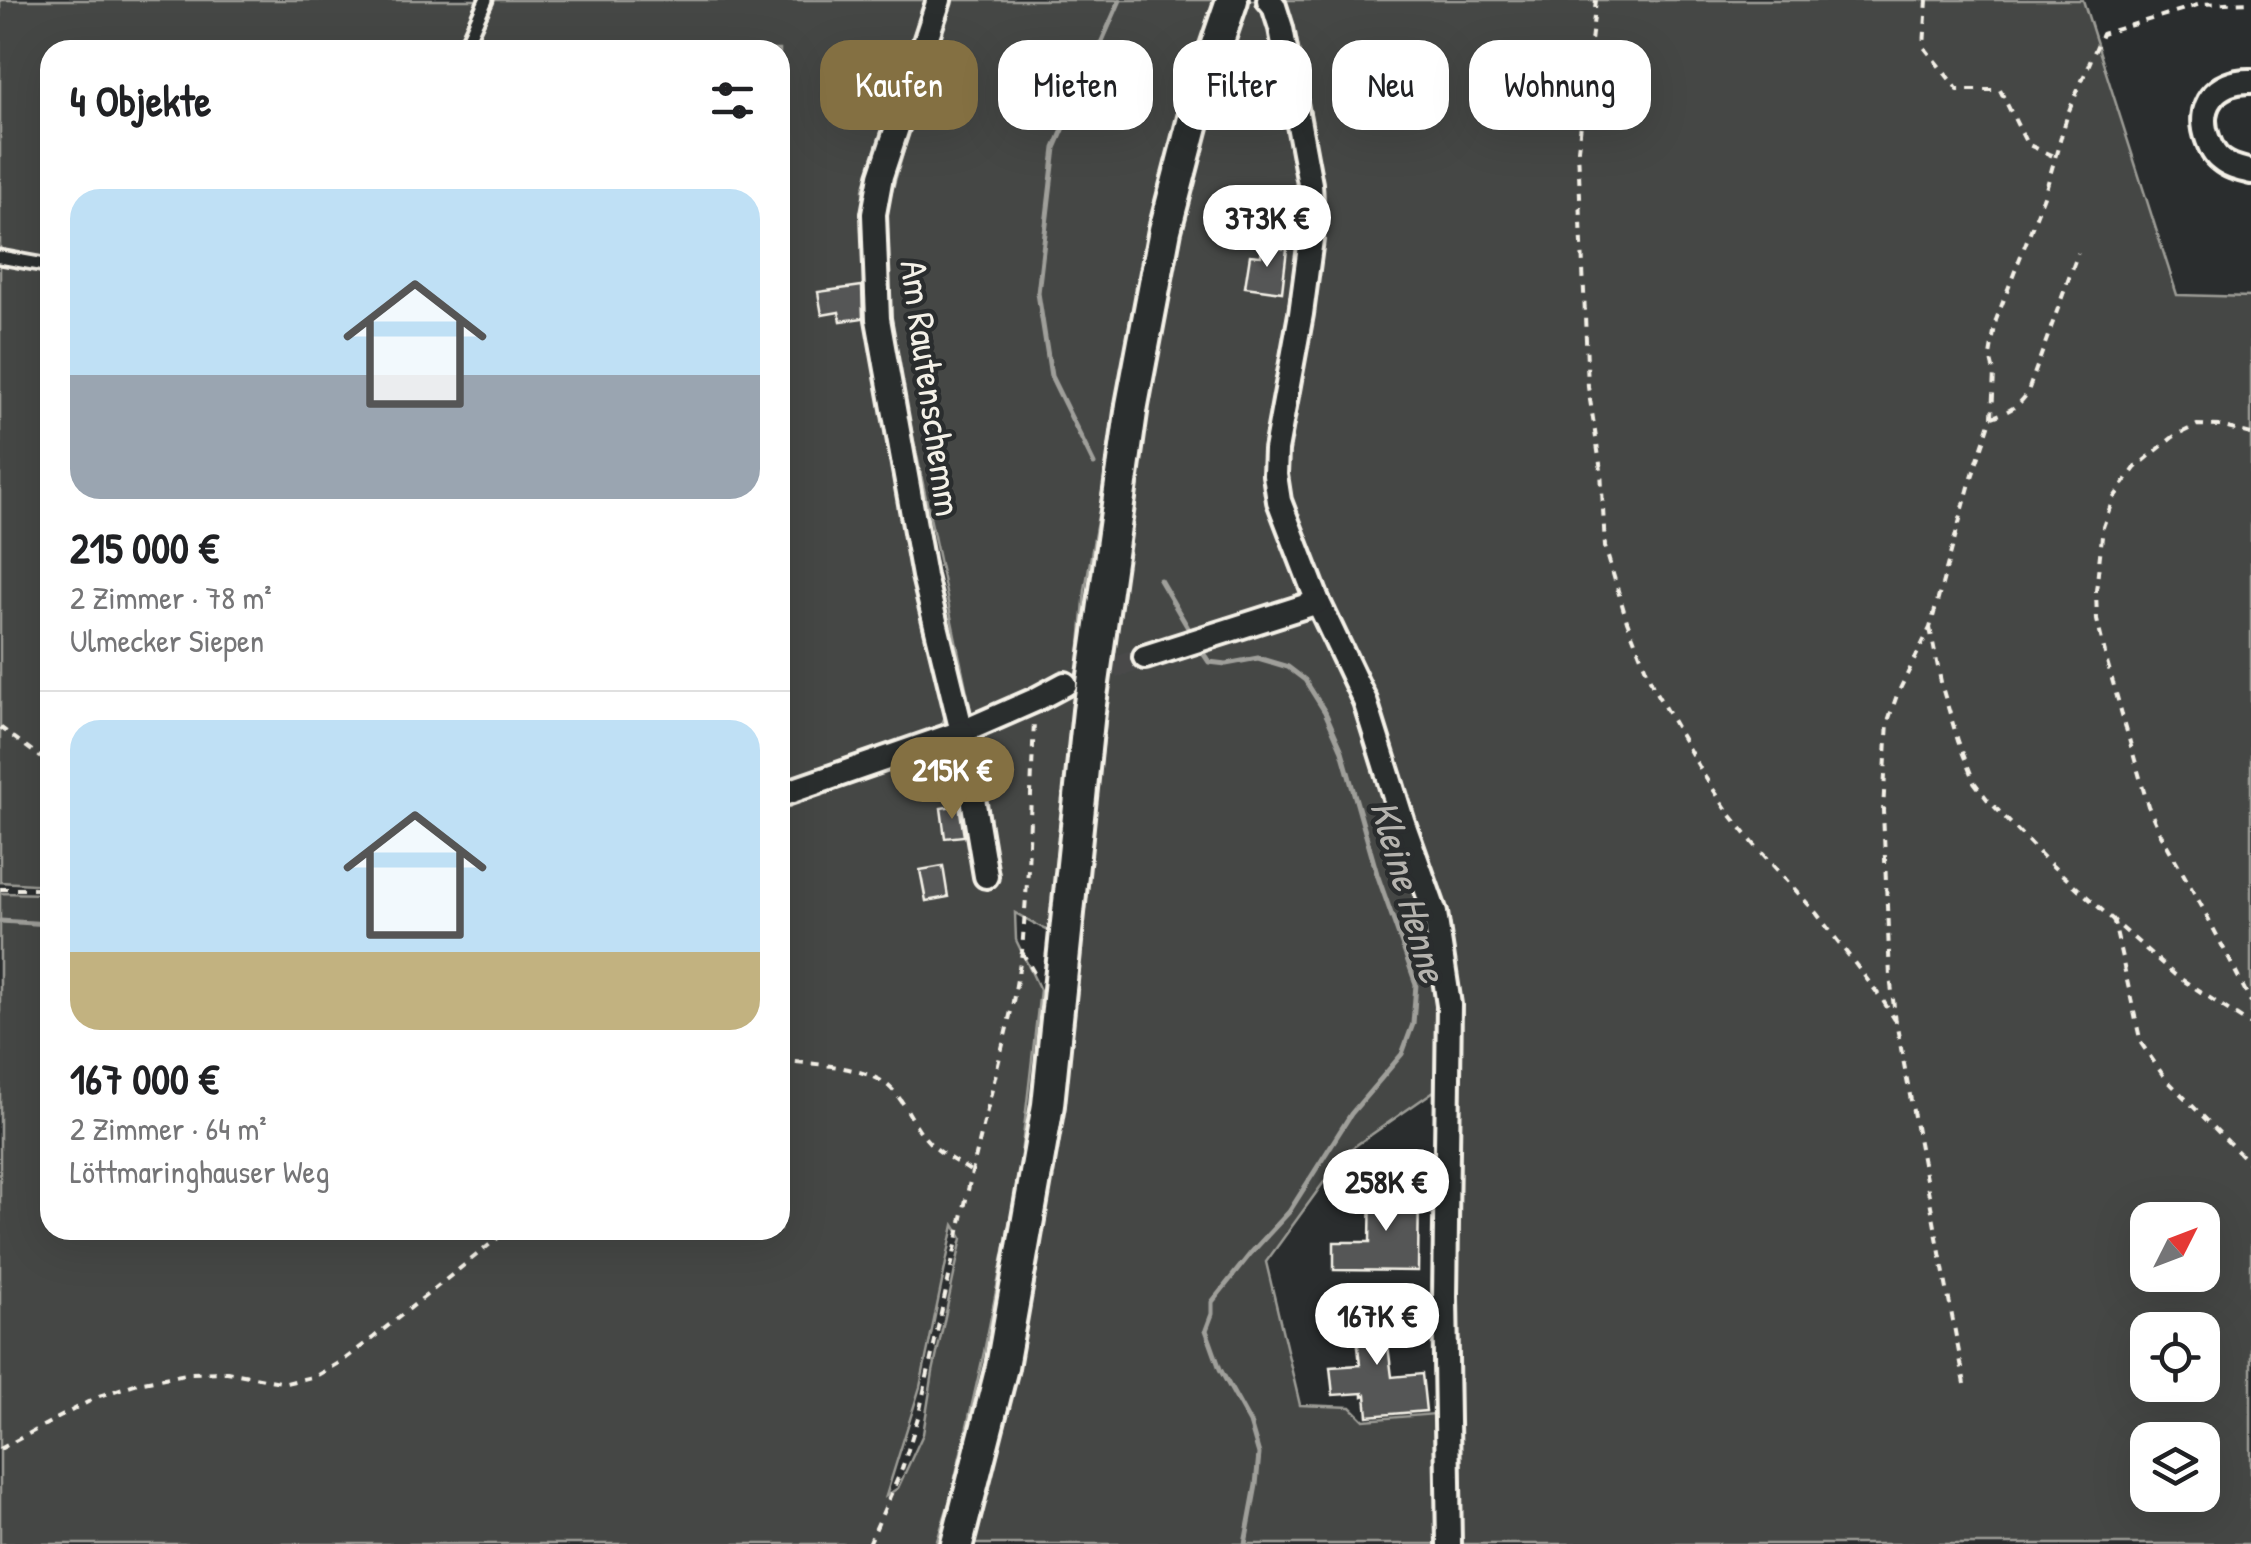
<!DOCTYPE html>
<html lang="de">
<meta charset="utf-8">
<style>
:root{--surface:#fff;--page:#f2f2f2;--text:#202124;--muted:#757577;--line:#e0e0e0;--accent:#847042}
body{margin:0;font-family:"Patrick Hand",sans-serif;background:var(--page);color:var(--text);height:100vh;display:flex;flex-direction:column;font-size:38px;white-space:nowrap}
*{box-sizing:border-box;margin:0}
p{font-size:32px;color:var(--muted)}
.icon{flex:none;width:55px;height:55px;fill:none;stroke:currentColor;stroke-width:2;stroke-linecap:round;stroke-linejoin:round}
.map{position:relative;flex:1;overflow:hidden}
.sheet{position:absolute;left:40px;top:40px;width:750px;height:1200px;display:flex;flex-direction:column;background:var(--surface);border-radius:30px;box-shadow:0 10px 40px #0002}
.sheet>*{flex:none}
.top-card{position:absolute;left:820px;top:40px;width:950px;height:90px;display:flex;gap:20px}
.needle{width:65px;rotate:48deg}
.fabs{position:absolute;left:2130px;top:1202px;display:grid;gap:20px}
.fabs a{display:grid;place-items:center;width:90px;height:90px;border-radius:20px;background:var(--surface);box-shadow:0 10px 40px #0002;font-size:50px}
.price{position:absolute;translate:-50% -85px;padding:0 22px;border-radius:35px;background:#fff;color:#222;font-size:32px;line-height:65px;filter:drop-shadow(0 2px 5px #0008)}
.price::after{content:'';position:absolute;left:50%;top:60px;width:30px;height:22px;margin-left:-15px;background:inherit;clip-path:polygon(0 0,100% 0,50% 100%)}
.price.selected{background:var(--accent);color:#fff}
ul{padding:0;list-style:none}
li{display:grid;align-content:center;gap:20px;height:530px;padding:0 30px}
li+li{border-top:2px solid var(--line)}
li span{display:grid;place-items:center;height:310px;border-radius:30px;color:#555}
li>.icon{margin-inline-start:auto}
span .icon{width:180px;height:180px;fill:#fffc;stroke-width:1}
li b{font-size:42px}
h2{display:flex;justify-content:space-between;align-items:center;height:120px;padding:0 30px;font-size:42px}
.chip{padding:0 35px;border-radius:30px;background:var(--surface);box-shadow:0 10px 40px #0002;font-size:35px;line-height:90px}
.chip.selected{background:var(--accent);color:#fff}
.map>svg:first-child{display:block}
.green{fill:#444645;stroke:#9c9c96;stroke-width:2.5;fill-rule:evenodd}
.lines{fill:none;stroke-linecap:round;stroke-linejoin:round}
.stream{stroke:#9f9f9a;stroke-width:5}
.building{fill:#555756;stroke:#f4f1e8;stroke-width:2.5}
.street-tunnel{stroke:#484a4a;stroke-width:22;stroke-dasharray:22 11;stroke-linecap:butt}
.lane-casing{stroke:#f4f1e8;stroke-width:19}
.street-casing{stroke:#f4f1e8;stroke-width:30}
.secondary-casing{stroke:#f4f1e8;stroke-width:38}
.path{stroke:#f4f1e8;stroke-width:4;stroke-dasharray:8 8;stroke-linecap:butt}
.lane{stroke:#2a2d2e;stroke-width:11}
.street{stroke:#2a2d2e;stroke-width:22}
.secondary{stroke:#2a2d2e;stroke-width:30}
.labels{text-anchor:middle;stroke-width:9;stroke-linejoin:round;paint-order:stroke}
.street-label{font-size:38px;fill:#f4f1e8;stroke:#2a2d2e}
.water-label{font-size:40px;font-style:italic;fill:#b5b3ae;stroke:#2a2d2e}
</style>
<div class="map">
<svg width="2251" height="1544" viewBox="0 0 2251 1544">
<rect width="100%" height="100%" fill="#2a2d2e"/>
<filter id="ink" filterUnits="userSpaceOnUse"><feTurbulence type="fractalNoise" baseFrequency=".01" numOctaves="2"/><feDisplacementMap in="SourceGraphic" scale="20" xChannelSelector="R" yChannelSelector="G"/><feConvolveMatrix kernelMatrix="1 2 1 2 8 2 1 2 1" color-interpolation-filters="sRGB"/></filter>
<g filter="url(#ink)">
<g class="green">
<path d="M0,0H925L863,190L864,225L948,709L942,724L930,737L976,735L888,318L886,212L948,0H1220L1115,419L1085,590L1054,934L1015,913L1016,940L1040,990L1018,1181L984,1352L950,1500L936,1544H0V893L50,894V1230H780V50H50V885L0,882ZM954,1225L962,1238L933,1372L923,1434L898,1488L886,1496L920,1387Z"/>
<path d="M1251,0H2083L2177,295L2251,297V1544H1460L1445,1297L1447,1082L1345,1153L1266,1262L1300,1405L1351,1407L1364,1420L1446,1413V1544H970L1046,1188L1078,959L1140,429L1172,246L1195,160L1244,4ZM2148,1220H2202V1275H2148ZM2148,1330H2202V1385H2148ZM2148,1440H2202V1495H2148Z"/>
</g>
<g class="lines">
<g class="stream">
<path d="M1094,464L1051,376L1038,293L1055,148L1120,0"/>
<path d="M1160,580L1191,633"/>
<path d="M1199,647L1209,662L1226,664L1258,658L1288,667L1305,680L1325,712L1342,751L1377,874L1416,984L1413,1024L1402,1054L1351,1114L1289,1212L1251,1253L1212,1302V1314L1206,1330L1220,1369L1250,1423L1259,1454L1256,1485L1245,1544"/>
<path d="M0,921L50,924"/>
</g>
</g>
<g class="building">
<path d="M1262,246L1287,249L1282,292L1245,287L1250,255L1261,256Z"/>
<path d="M862,286L863,318L841,321L839,312L822,315L818,292Z"/>
<path d="M934,761L941,783L914,793L906,771Z"/>
<path d="M959,805L964,836L945,838L941,808Z"/>
<path d="M943,866L948,897L926,901L920,870Z"/>
<path d="M1371,1185L1419,1186L1418,1271L1334,1270V1242H1370Z"/>
<path d="M1378,1296L1379,1306H1383L1392,1377L1422,1374L1426,1411L1368,1416L1366,1395L1363,1396V1393L1333,1395L1330,1367L1360,1365L1353,1298Z"/>
</g>
<g class="lines">
<path class="street-tunnel" d="M1082,678L1145,657"/>
<g class="lane-casing">
<g id="lane">
<path d="M463,50L486,0"/>
<path d="M0,257L50,266"/>
</g>
</g>
<g class="street-casing">
<g id="street">
<path d="M939,0L881,176L874,214L878,319L924,576L962,732L1035,700L1065,684"/>
<path d="M1269,0L1274,6L1281,28L1310,184L1312,220L1311,239L1301,314L1276,450L1275,475L1279,501L1318,602L1365,701L1403,823L1435,913L1449,1005L1445,1297L1449,1544"/>
<path d="M2251,81C2216,80 2195,106 2208,140C2211,148 2214,155 2221,160C2229,167 2240,169 2251,172"/>
<path d="M1145,657L1318,602"/>
<path d="M780,795L962,732L986,876"/>
</g>
</g>
<g class="secondary-casing">
<path id="secondary" d="M957,1544L1002,1367L1048,1105L1089,711L1132,405L1165,230L1201,91L1232,0"/>
</g>
<g class="path">
<path d="M1596,0L1578,149L1588,387L1601,470L1605,547L1627,621L1654,689L1705,777L1729,813L1753,843L1817,914L1882,999L1895,1020"/>
<path d="M1927,0L1924,47L1958,90H2000L2027,144L2055,157"/>
<path d="M1992,417C2007,412 2017,408 2027,394L2078,253"/>
<path d="M2251,434L2220,426L2197,425L2173,437L2135,468L2113,499L2103,527L2096,591L2097,620L2106,658L2148,806L2159,831L2205,912L2251,1002"/>
<path d="M1930,628L1942,687L1958,741L1974,782L1987,799L2048,862L2175,975L2251,1025"/>
<path d="M0,727L50,764"/>
<path d="M0,889H50"/>
<path d="M2113,918L2141,1043L2165,1078L2251,1165"/>
<path d="M1022,952L1037,978"/>
<path d="M780,1061C809,1063 862,1066 886,1084C905,1099 912,1124 928,1141C940,1154 957,1162 972,1172"/>
<path d="M1965,1384L1896,1022L1890,977L1883,811L1888,721L1897,695L1930,628L1970,483L1992,417L1994,372L1990,356L1996,320L2044,196L2068,113L2102,34L2201,4L2251,2"/>
<path d="M0,1449L99,1396L138,1383L191,1373L227,1372L286,1383L316,1376L345,1359L374,1337L508,1230"/>
<path d="M869,1544L902,1469L919,1414L972,1172L1012,1007L1022,952L1028,869L1034,720"/>
</g>
<use href="#lane" class="lane"/>
<use href="#street" class="street"/>
<use href="#secondary" class="secondary"/>
</g>
</g>
<g class="labels">
<g class="street-label">
<text transform="translate(931 388) rotate(82)" y="13">Am Rautenschemm</text>
</g>
<g class="water-label">
<text transform="translate(1409 891) rotate(74)" y="14">Kleine Henne</text>
</g>
</g>
</svg>
<div class="fabs">
<a><svg class="needle" viewBox="-14 -14 28 28"><path d="M0-13l5 13h-10z" fill="#e53935"/><path d="M0 13l5-13h-10z" fill="#757577"/></svg></a>
<a><svg class="icon" aria-label="locate" viewBox="0 0 24 24"><circle cx="12" cy="12" r="6"/><path d="M12 2v4M12 18v4M2 12h4M18 12h4"/></svg></a>
<a><svg class="icon" aria-label="layers" viewBox="0 0 24 24"><path d="M12 4l9 5-9 5-9-5zM3 14l9 5 9-5"/></svg></a>
</div>
<b class="price" style="left:1267px;top:270px">373K €</b>
<b class="price selected" style="left:952px;top:822px">215K €</b>
<b class="price" style="left:1386px;top:1234px">258K €</b>
<b class="price" style="left:1377px;top:1368px">167K €</b>
<div class="top-card">
<a class="chip selected">Kaufen</a>
<a class="chip">Mieten</a>
<a class="chip">Filter</a>
<a class="chip">Neu</a>
<a class="chip">Wohnung</a>
</div>
<section class="sheet">
<h2>4 Objekte<svg class="icon" aria-label="filters" viewBox="0 0 24 24"><path d="M4 7h16M4 17h16"/><circle cx="9" cy="7" r="2"/><circle cx="15" cy="17" r="2"/></svg></h2>
<ul>
<li><span style="background:linear-gradient(#bfe0f5 60%,#9aa5b1 0)"><svg class="icon" aria-label="home" viewBox="0 0 24 24"><path d="M3 11l9-7 9 7M6 9v11h12V9"/></svg></span><div><b>215 000 €</b><p>2 Zimmer · 78 m²</p><p>Ulmecker Siepen</p></div></li>
<li><span style="background:linear-gradient(#bfe0f5 75%,#c2b280 0)"><svg class="icon" aria-label="home" viewBox="0 0 24 24"><path d="M3 11l9-7 9 7M6 9v11h12V9"/></svg></span><div><b>167 000 €</b><p>2 Zimmer · 64 m²</p><p>Löttmaringhauser Weg</p></div></li>
</ul>
</section>
</div>
